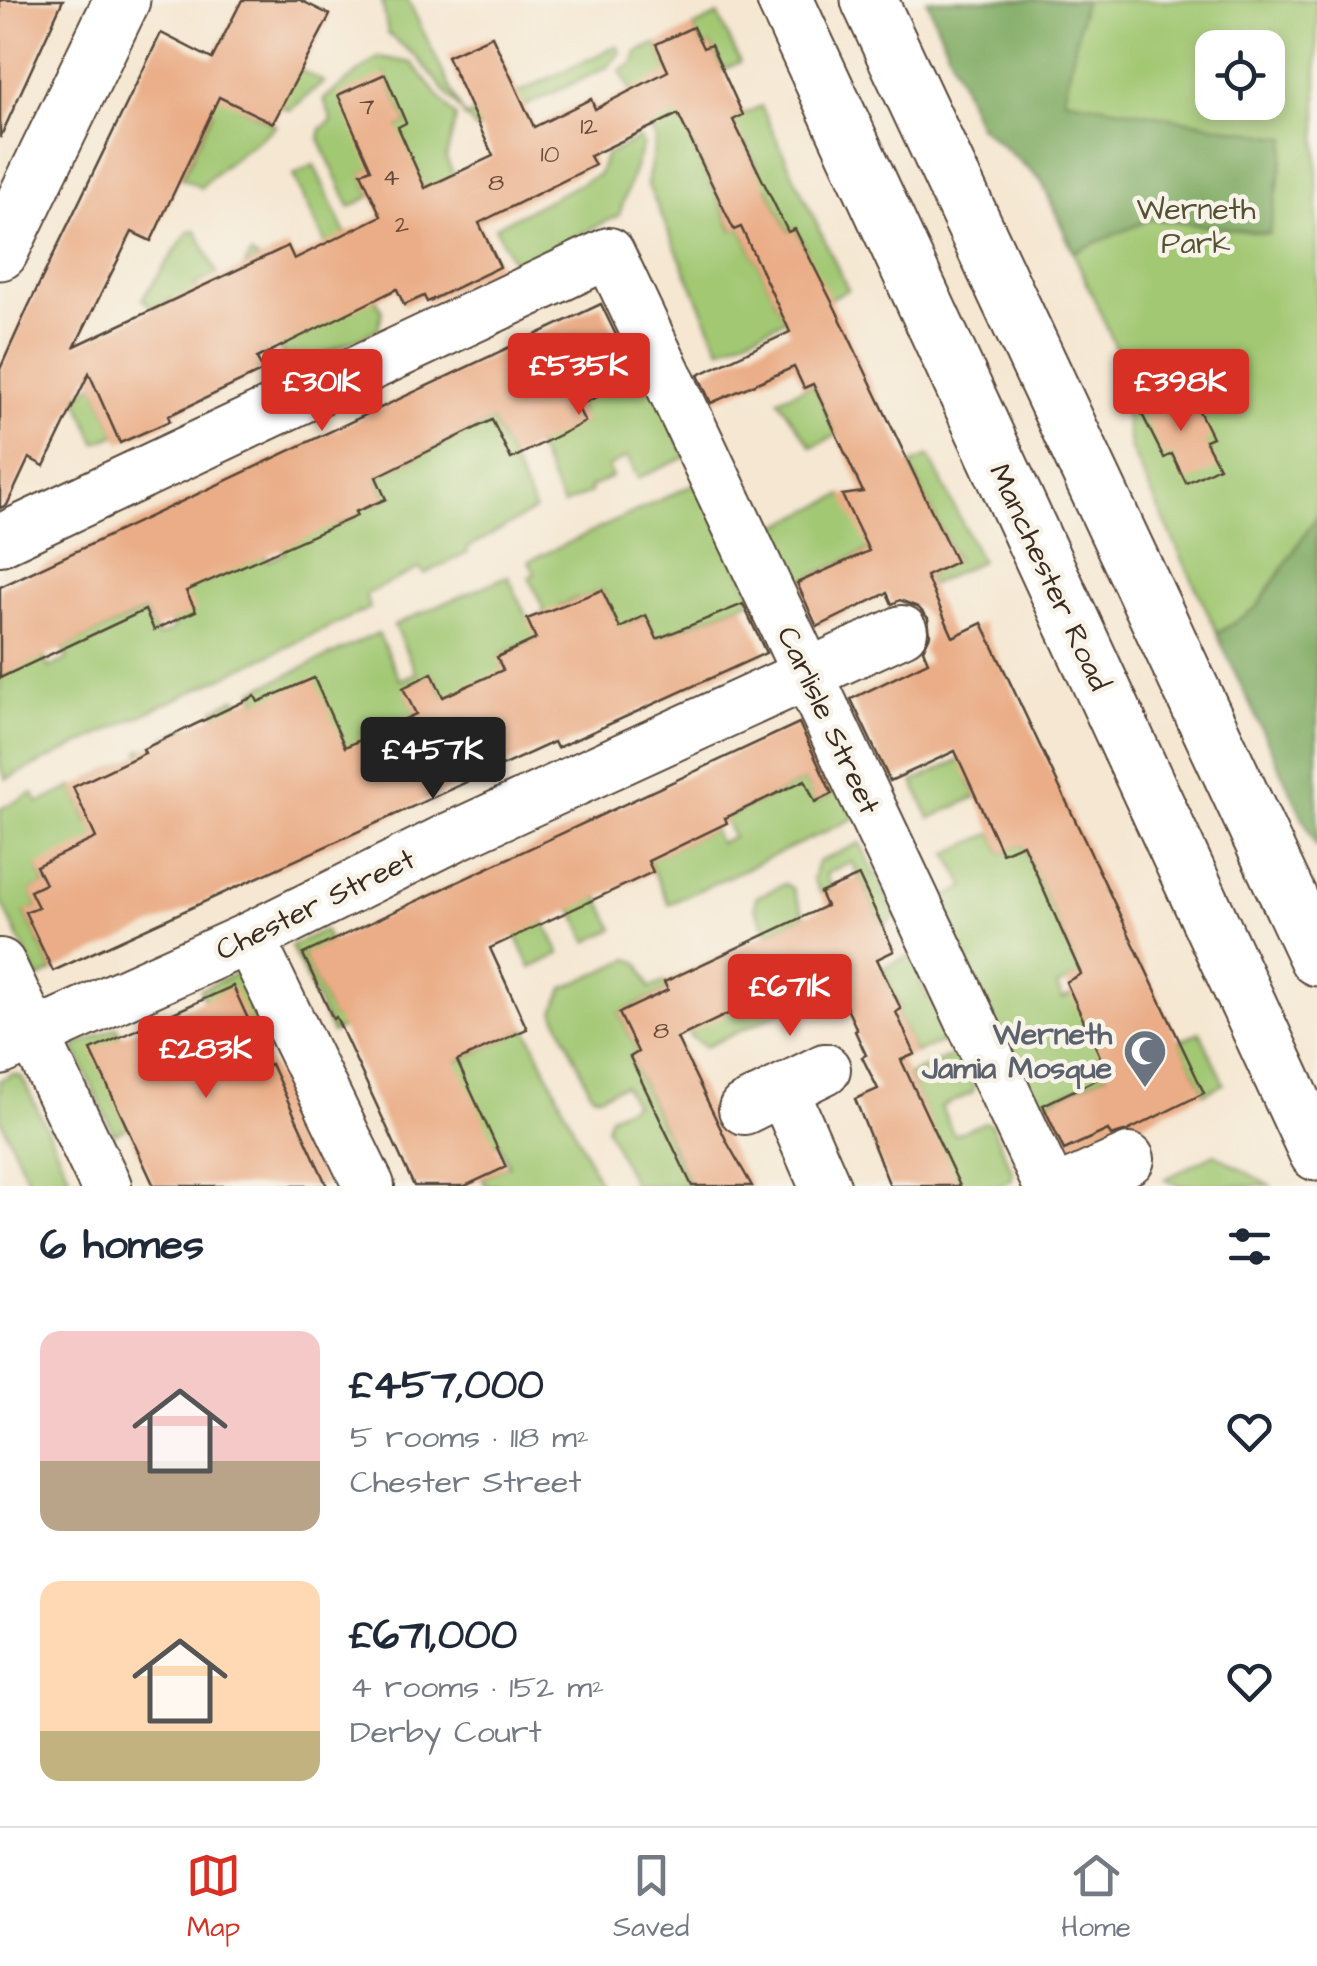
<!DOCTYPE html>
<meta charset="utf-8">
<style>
:root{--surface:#fff;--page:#f2f2f3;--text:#1f2937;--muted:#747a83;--line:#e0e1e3;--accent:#d93025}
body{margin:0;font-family:"Architects Daughter",sans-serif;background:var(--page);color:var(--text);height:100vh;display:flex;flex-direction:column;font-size:38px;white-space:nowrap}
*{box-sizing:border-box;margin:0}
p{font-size:32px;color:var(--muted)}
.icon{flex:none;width:55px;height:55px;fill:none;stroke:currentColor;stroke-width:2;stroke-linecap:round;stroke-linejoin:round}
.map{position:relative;height:1186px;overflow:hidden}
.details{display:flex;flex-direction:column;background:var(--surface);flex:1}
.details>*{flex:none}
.controls{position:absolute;left:1195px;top:30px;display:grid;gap:20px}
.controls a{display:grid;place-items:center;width:90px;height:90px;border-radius:20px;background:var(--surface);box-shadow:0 5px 15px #0003;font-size:50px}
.price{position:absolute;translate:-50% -85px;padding:0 22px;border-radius:10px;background:var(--accent);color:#fff;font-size:32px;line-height:65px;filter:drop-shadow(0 2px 5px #0008)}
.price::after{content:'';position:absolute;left:50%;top:60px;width:30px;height:22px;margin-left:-15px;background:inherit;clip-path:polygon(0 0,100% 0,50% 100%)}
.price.on{background:#222;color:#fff}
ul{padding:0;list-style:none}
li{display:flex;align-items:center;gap:30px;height:250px;padding:0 40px}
li span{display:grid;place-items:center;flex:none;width:280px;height:200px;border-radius:20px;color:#555}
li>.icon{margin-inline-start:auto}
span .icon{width:120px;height:120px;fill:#fffc;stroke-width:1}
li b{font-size:42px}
h2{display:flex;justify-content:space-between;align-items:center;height:120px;padding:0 40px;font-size:42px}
.tab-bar{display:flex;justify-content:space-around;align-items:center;height:140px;border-top:2px solid var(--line);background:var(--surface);font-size:28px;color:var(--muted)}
.tab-bar a{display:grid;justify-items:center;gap:5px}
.tab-bar .on{color:var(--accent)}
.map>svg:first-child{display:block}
.green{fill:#a2c873;stroke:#6e7948;stroke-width:2.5;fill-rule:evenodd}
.forest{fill:#81ac65;stroke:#5e6b42;stroke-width:2.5}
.building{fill:#eaad87}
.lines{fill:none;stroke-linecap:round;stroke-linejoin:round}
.street-casing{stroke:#574639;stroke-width:54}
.secondary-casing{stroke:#574639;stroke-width:59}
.highway-casing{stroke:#574639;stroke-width:59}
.street{stroke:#fff;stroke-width:50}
.secondary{stroke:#fff;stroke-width:55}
.highway{stroke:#fff;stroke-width:55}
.labels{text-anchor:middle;stroke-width:9;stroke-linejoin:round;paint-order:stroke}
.number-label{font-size:25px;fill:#674b38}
.park-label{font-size:30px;fill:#555233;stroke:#f7f3e8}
.street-label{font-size:30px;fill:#3b2a1e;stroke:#f7f3e8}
.worship-label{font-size:30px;font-weight:bold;fill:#5b616d;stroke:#f7f3e8;text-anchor:end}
</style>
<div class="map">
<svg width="1317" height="1186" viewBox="0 0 1317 1186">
<rect width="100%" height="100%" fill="#f7f3e8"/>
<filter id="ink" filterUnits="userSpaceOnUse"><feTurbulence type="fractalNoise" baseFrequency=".01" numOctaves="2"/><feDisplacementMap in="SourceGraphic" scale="20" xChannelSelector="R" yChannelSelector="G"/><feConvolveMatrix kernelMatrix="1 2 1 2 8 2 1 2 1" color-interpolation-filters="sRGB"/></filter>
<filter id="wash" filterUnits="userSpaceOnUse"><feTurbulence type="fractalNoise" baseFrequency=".0048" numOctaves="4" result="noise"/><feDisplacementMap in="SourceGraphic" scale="40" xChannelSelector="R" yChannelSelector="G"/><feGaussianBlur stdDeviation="2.25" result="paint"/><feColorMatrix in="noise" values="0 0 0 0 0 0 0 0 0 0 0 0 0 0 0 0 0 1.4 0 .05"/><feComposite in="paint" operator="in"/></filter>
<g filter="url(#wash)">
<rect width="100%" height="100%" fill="#f5e7d1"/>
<g class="green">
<path d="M382,0H408L465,118L617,46L620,52L608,67L476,129L416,56L388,34Z"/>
<path d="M927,0H1317V844L1130,448L1115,346L1041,180L979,126ZM1212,48H1268V102H1212Z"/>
<path d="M718,15L740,62L723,70L711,45L703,48L693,27Z"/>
<path d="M246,43L324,82L290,110L281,107H241L276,126C255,143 216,169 201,188L182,178L193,155L174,146L176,143L194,151L213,111L195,102Z"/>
<path d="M656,44L697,137L691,141L733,230L741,227L785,320L720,349L647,183L656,139L620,71L633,64L637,52Z"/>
<path d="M379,57L412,63L456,118L446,158L481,236L421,266L398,127L406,123L385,75L371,169L362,174L371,196L350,207L319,139L321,129L332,121L324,99Z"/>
<path d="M761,106L848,290L829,299L799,254L806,250L795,229L788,232L767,188L760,190L756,165L745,143L739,146L728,122Z"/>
<path d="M640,138L643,144L619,215L515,266L495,227L599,174L605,156Z"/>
<path d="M314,165L382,312L378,329L290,370L243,269L251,254L259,260L250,264L345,285L293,175Z"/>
<path d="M196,230L217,274L195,285L205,306L191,340L171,299L153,308L142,299L189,231Z"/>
<path d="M114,365L120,377L96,388L117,435L96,443L77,398Z"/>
<path d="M648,374L686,457L638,478L627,457L608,467L612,477L589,488L591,492L563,505L534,442L584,422L576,402Z"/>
<path d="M813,384L837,435L812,447L778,399Z"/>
<path d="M492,420L535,510L466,549L468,553L424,574L420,568L365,595L370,608L6,779L0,766V662L36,641L49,668L68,659L62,648L145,611L158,637L174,629L161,602L177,571L254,534L268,561L285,553L269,519L339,524L356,517L346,492L360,485L371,506L386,499L376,477Z"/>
<path d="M929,456L981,561L930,585L926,576L956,561L910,465Z"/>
<path d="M699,482L754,599L657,639L645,615L628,624L639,647L630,651L602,590L578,600L576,598L559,606L568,625L498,656L508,680L452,717L432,674L404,687L427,738L356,770L342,741L251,788L214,709L237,698L248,723L264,716L253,691L378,633L400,680L416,673L394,625L508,576L528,620L545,612L529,577L535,574L529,561Z"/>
<path d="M842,495L880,545L788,587L763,533Z"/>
<path d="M189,727L223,799L37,867L45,884L31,891L38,907L25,913L53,971L38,979L0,898V809L33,793L39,803L73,787L89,823L107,815L90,779L141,756L139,751L143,749L184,779L165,738Z"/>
<path d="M983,749L968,778L976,797L930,818L913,782Z"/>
<path d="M835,774L855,818L669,904L648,860L713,829L719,843L733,837L724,818L805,780L816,802L830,795L824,780Z"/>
<path d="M993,833L1002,853L1023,843L1075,961L1085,973L1057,986L1063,999L1092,985C1082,1038 1086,1035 1128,1064L1033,1109L937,901L965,888L948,853Z"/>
<path d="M860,843L896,916L882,926L852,862L826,874L832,888L820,893L813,878L818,862Z"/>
<path d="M785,884L792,888L809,925L800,918L768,933L755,908L756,897Z"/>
<path d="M598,895L614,929L588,942L566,896Z"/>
<path d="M510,922H545L560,954L531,968Z"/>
<path d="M324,930L330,942L303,955L333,1018L361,1006L365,1016L332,1033L291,946Z"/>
<path d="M907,957L915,959L924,979L921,984L927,997L933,999L949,1035L947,1040L915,1053L896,1012L901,1008L882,968Z"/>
<path d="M629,959L639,963L650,988L664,982L668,990L619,1013L638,1052L630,1057L690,1186H630L632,1181L606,1127L610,1116L634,1104L624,1085L599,1096L591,1093L554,1011L564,988Z"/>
<path d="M821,962L845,974L801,995L803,1002L705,1047L691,1037L686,1028Z"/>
<path d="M238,973L269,1041L259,1045L204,999L200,990Z"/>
<path d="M117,1027L142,1121L114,1134L74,1047Z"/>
<path d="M527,1029L599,1182L591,1186H486L482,1178L509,1165L498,1142L469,1156L449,1065Z"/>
<path d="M1200,1032L1224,1084L1204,1093L1179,1041Z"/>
<path d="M954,1055L959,1057L974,1087L972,1093L941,1107L954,1135L985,1122L991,1124L1013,1173L1011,1180L998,1186H958L908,1075Z"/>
<path d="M13,1074L22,1077L74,1186H22L29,1182L0,1118V1080Z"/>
<path d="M1215,1154L1270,1186H1178L1165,1179Z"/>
</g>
<g class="forest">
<path d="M927,0H1084L1064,99L1287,138L1269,234L1151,219L1074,252L1041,179L979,126Z"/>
<path d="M1317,516V848L1217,634L1257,607Z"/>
</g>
<g id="blocks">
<g class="building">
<path d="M0,0H63L0,138Z"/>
<path d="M242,0H300L330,15L273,123L219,97L151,241L132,232L75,346L288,246L294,259L381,216L361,173L371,169L338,95L385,74L406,123L398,127L425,188L493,156L447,56L492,36L534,127L591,99L595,109L668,71L656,44L693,27L703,48L711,45L743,115L733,120L788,232L795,229L836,310L956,562L926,576L953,637L982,623L1204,1093L1127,1131L1111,1136L1108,1130L1064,1150L1043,1105L1108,1074L1066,982L1081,974L1023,844L1002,853L955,751L890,781L851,699L928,662L923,650L930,635L928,618L918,607L900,600L892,604L887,593L817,627L797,583L869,551L842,495L863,492L813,384L804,388L794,367L711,403L698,375L790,332L741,227L734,230L678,114L590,156L595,165L479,223L500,267L427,302L424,296L404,305L397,289L257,358L263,371L168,416L170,421L120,443L89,373L44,466L29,458L7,505L0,508V369L29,305L161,33L212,59Z"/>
<path d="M601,304L637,379L577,406L585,422L511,459L492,420L376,477L386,499L355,512L357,516L186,591L196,611L154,630L145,610L0,678V587Z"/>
<path d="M1187,387L1212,437L1205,440L1219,467L1186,483L1172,454L1164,458L1140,410Z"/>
<path d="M602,590L620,628L646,615L657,639L743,604L766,653L557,748L554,742L53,971L25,912L38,907L30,891L45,884L36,866L96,838L73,787L145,753L143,749L255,696L258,702L314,678L345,747L416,714L403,688L432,673L443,697L503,670L497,657L536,639L527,619Z"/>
<path d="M799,723L832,794L815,802L805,780L725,818L727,823L648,861L653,872L490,948L527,1029L457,1061L506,1167L465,1186H414L336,1017L333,1019L303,954Z"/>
<path d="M859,876L894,951L877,959L901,1009L896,1012L915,1054L901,1060L960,1186H890L855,1099L878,1089L862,1057L866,1055L855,1031L857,1030L828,967L677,1038L728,1144L752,1186H692L630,1057L638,1052L619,1013L668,990L664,982L826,906L820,893Z"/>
<path d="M233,986L269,1065L271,1064L327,1186H154L91,1050Z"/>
</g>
</g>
</g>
<g filter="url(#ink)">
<use href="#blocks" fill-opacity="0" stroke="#574639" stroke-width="2.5"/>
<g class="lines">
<g class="street-casing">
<g id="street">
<path d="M0,540L609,253L1049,1186"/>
<path d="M249,938L369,1186"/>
<path d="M0,964L106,1186"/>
<path d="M0,1050L249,938L452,837L902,631"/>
<path d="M783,1090L825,1186"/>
<path d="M744,1109L825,1069"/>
<path d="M1069,1186L1129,1159"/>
</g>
</g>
<g class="secondary-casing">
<path id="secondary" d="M0,252L122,0"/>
</g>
<g class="highway-casing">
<g id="highway">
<path d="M785,0L1317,1153"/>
<path d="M869,0L1317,958"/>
</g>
</g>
<use href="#street" class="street"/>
<use href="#secondary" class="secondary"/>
<use href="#highway" class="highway"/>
</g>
</g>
<defs>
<g id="mosque-pin" transform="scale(2.25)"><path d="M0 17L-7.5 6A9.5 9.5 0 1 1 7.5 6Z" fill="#6b7280" stroke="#f7f3e8"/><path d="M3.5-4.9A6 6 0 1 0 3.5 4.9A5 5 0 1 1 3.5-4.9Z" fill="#fff"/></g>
</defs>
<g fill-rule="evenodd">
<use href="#mosque-pin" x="1145" y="1051"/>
</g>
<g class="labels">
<g class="number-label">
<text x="367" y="114">7</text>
<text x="589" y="134">12</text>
<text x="550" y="162">10</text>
<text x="391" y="185">4</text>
<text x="496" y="190">8</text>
<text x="402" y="232">2</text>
<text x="661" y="1038">8</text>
</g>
<g class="park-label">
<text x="1196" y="219">Werneth<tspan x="1196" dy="34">Park</tspan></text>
</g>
<g class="street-label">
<text transform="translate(1050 577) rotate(65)" y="10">Manchester Road</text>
<text transform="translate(829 720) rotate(65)" y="10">Carlisle Street</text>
<text transform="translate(315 904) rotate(-26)" y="10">Chester Street</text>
</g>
<g class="worship-label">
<text x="1112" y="1044">Werneth<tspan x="1112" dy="34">Jamia Mosque</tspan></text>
</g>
</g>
</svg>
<div class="controls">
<a><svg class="icon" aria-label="locate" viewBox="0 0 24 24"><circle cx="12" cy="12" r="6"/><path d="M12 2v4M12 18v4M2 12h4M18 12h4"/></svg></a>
</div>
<b class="price" style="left:579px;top:418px">£535K</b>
<b class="price" style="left:322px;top:434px">£301K</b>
<b class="price" style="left:1181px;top:434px">£398K</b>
<b class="price on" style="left:433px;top:802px">£457K</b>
<b class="price" style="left:790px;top:1039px">£671K</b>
<b class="price" style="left:206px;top:1101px">£283K</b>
</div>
<section class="details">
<h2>6 homes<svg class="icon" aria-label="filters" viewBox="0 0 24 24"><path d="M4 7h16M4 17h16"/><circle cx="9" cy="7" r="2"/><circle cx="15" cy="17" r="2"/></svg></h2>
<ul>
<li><span style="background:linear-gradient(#f6c9c9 65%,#b9a48a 0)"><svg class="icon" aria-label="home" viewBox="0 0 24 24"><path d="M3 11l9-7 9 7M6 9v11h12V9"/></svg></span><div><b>£457,000</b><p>5 rooms · 118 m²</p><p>Chester Street</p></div><svg class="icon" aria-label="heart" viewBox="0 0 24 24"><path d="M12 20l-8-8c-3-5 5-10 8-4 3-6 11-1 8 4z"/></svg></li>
<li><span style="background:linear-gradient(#ffd9b3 75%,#c2b280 0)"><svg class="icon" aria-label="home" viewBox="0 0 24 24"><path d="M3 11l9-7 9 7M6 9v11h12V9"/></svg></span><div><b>£671,000</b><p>4 rooms · 152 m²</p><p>Derby Court</p></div><svg class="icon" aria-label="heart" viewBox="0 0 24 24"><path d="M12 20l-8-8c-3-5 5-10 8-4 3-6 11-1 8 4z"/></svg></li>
</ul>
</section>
<nav class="tab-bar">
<a class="on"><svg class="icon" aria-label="map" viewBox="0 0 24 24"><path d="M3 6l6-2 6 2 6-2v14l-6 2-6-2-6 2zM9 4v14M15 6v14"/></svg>Map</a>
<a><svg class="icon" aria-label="saved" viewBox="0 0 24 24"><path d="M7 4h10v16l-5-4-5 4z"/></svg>Saved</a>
<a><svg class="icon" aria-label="home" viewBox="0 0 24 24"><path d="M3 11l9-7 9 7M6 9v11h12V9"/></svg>Home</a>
</nav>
